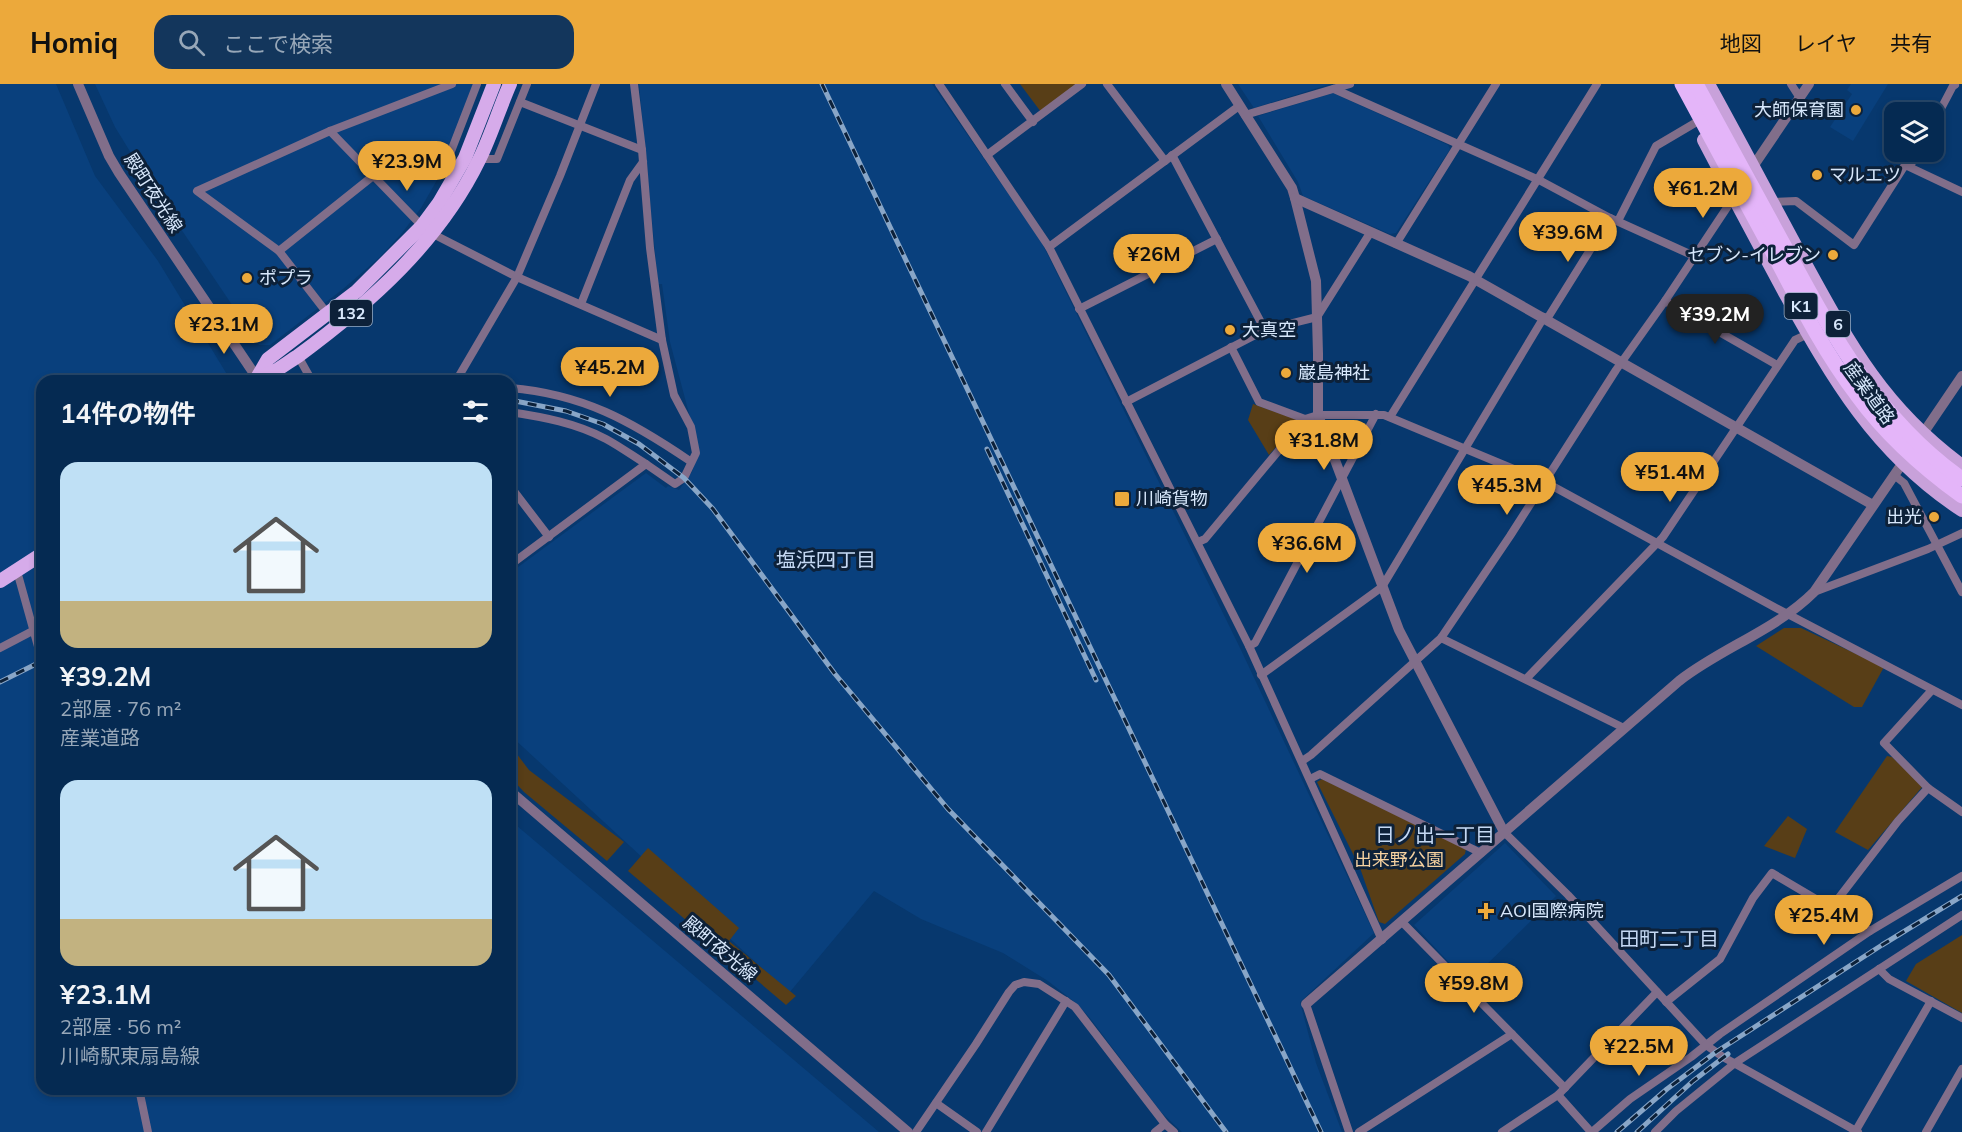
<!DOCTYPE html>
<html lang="ja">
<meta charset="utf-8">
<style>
:root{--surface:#052a52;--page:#13365c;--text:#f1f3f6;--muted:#97a7b8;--line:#264669;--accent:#eca93b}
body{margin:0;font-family:Mulish,"Noto Sans JP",sans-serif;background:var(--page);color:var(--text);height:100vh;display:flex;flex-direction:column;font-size:22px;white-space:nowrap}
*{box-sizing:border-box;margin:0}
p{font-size:20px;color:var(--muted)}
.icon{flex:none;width:33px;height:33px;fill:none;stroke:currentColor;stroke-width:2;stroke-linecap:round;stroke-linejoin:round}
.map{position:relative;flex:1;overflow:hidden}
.sheet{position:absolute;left:36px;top:291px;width:480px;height:720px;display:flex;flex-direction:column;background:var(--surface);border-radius:18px;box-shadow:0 3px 9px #0003,0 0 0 2px var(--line)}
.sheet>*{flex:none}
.buttons{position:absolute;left:1884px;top:18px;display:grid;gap:12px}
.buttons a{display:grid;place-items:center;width:60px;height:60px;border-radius:12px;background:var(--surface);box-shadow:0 3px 9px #0003,0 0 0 2px var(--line);font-size:30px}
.price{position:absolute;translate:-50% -51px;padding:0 14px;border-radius:21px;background:var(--accent);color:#111;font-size:20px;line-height:39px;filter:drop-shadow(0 2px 3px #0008)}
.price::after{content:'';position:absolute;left:50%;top:36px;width:18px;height:14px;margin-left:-9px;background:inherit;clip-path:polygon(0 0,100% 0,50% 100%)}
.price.active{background:#222;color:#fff}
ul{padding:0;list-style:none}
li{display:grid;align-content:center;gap:12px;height:318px;padding:0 24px}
li span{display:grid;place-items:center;height:186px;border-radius:18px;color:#555}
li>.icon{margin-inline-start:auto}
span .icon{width:108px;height:108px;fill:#fffc;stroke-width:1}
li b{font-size:26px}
h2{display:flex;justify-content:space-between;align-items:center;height:72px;padding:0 24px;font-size:26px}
header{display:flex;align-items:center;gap:36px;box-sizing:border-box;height:84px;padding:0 30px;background:var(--accent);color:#111}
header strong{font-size:28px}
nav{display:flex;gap:33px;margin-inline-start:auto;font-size:21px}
.search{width:420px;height:54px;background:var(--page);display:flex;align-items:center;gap:15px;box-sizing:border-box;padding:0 21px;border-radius:18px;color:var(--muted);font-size:22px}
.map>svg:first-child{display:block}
.built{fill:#09407d}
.green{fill:#583e17}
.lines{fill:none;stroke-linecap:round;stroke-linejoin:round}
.minor{stroke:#816e8a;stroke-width:8}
.tertiary{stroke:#816e8a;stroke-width:10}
.primary{stroke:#c8a1da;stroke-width:14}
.trunk{stroke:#d6abea;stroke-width:14}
.rail-casing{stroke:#89a6c7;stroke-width:5}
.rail{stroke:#0d2139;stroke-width:3;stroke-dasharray:9;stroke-linecap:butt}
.motorway-bridge{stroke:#e4b5f9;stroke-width:15}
.poi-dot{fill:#eca93b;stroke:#0d2139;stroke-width:2}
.labels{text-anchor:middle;stroke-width:6;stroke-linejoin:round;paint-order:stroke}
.shield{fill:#0d2139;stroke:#9bacc2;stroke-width:1.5}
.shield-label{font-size:16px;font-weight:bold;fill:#d8e8fc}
.poi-label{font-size:18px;fill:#d8e8fc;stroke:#0d2139;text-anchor:start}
.street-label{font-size:18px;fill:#d8e8fc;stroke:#0d2139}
.park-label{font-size:18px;fill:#f5d1a0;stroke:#0d2139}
.neighbourhood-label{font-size:20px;fill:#c5d9f4;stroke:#0d2139}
</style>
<header>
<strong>Homiq</strong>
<div class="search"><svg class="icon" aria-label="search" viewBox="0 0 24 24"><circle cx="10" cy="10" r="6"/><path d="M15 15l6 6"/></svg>ここで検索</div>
<nav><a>地図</a><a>レイヤ</a><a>共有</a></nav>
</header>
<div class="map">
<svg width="1962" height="1048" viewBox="0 0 1962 1048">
<rect width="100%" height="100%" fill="#07386e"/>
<g class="built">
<path d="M0,0H56L95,92L158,177L231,297H42V1005H510V736L879,1048H0Z"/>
<path d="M95,0H475L455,55L437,96L421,124L402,149L380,173L343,205L270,261H259L142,87L115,43Z"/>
<path d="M639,0H932L1041,157L1241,566L1374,849L1300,918L1316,979L1342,1048H1182L1161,1028L1090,934L1077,920L1048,897L1003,869L921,835L874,807L789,909L510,651V489L646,389L666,404L668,402L679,406L692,388L699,367L670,258L662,200H658Z"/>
<path d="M1238,0H1330L1254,24Z"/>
<path d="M1851,0H1888L1853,57L1830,43L1852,10L1847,6Z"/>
<path d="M1333,9L1448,61L1450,65L1396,149L1390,150L1303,112L1298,98L1258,32Z"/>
<path d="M1505,759L1556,812L1468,899L1414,841Z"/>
</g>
<g class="green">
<path d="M1020,0H1078L1041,28Z"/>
<path d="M1253,320L1296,335L1298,338L1269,371L1248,336Z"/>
<path d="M1784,544H1801L1884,583L1862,623H1854L1756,562Z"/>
<path d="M510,661L529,686L624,758L607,777L524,708L510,693Z"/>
<path d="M1887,672L1892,673L1923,702L1868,766L1835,748Z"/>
<path d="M1322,695L1466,765L1465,770L1385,840L1379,838L1360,784L1317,698Z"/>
<path d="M1788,732L1807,745L1795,774L1764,762Z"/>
<path d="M648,764L739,844L729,857L796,912L786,921L628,787Z"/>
<path d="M1962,851V929L1906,897L1916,880Z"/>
</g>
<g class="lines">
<g class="minor">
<path d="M939,0L1049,163L1249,562L1382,856"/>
<path d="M1005,0L1033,38"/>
<path d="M1107,0L1165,77"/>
<path d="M1791,0L1800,14"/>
<path d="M1334,5L1539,96L1610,134L1694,172"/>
<path d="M520,18L642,66"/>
<path d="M1245,31L1350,0"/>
<path d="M1934,38L1954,0L1955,1"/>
<path d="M330,47L422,142L433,150L517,193L662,256"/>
<path d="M987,71L1082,0"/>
<path d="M1172,71L1265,246"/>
<path d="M480,75H497L527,0"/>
<path d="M1910,82L1918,68"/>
<path d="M443,88L477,0"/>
<path d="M1771,118L1796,117L1854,161L1905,81L1962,108"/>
<path d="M1618,137L1656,62L1695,39"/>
<path d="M1396,160L1496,0"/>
<path d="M1049,163L1239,22"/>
<path d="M279,167L373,92"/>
<path d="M1665,217L1777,281"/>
<path d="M581,220L630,96L643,78"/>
<path d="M1079,225L1217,155"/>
<path d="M327,229L279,167L197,107L330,47L452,0"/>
<path d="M1547,235L1610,134"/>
<path d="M1231,263L1259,318L1305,335"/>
<path d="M298,272L312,297"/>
<path d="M456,297L517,193L560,92L596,0"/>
<path d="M510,304C583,310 631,337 690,377"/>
<path d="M1126,318L1265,246L1317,233L1370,149"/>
<path d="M510,328C543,333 576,339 606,355C619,362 633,372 646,380"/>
<path d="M1390,333L1597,0"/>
<path d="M1894,391L1904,399L1962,508"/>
<path d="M510,402L549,453"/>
<path d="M1198,458L1205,455L1305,335L1318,331H1384L1545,398L1776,524L1962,621"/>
<path d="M510,481L646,380L675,400L684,394L696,369L691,343L674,311L662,256L650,164L642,66L634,0"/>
<path d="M17,487L42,577"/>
<path d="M1814,508L1928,465L1962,449"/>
<path d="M1441,554L1624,644"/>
<path d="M1249,562L1255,559L1376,330"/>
<path d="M0,564L42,542"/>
<path d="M1261,591L1382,503L1544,233"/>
<path d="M1526,595L1663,453L1795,256L1808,250"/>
<path d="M1932,606L1884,659L1928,704L1962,728"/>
<path d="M1302,677L1311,671L1441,554L1510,452L1616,286L1665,217L1734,113"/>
<path d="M1310,695L1320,690L1481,769"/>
<path d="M1504,748L1568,811L1706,961L1723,973L1858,1048"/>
<path d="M1831,824L1898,737L1928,704"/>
<path d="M1402,838L1565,1004"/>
<path d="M1879,885L1889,895L1962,934"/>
<path d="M1666,918L1720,875L1753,814L1772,789L1870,847"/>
<path d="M1306,920L1349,1048"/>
<path d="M139,1005L148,1048"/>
<path d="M1558,1011L1591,1048"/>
<path d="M936,1019L977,1048"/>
<path d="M916,1048L976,960L1009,908L1015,901L1024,898L1039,900L1075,923L1165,1040L1174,1048"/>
<path d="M986,1048L1066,917"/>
<path d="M1155,1048L1165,1040"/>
<path d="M1359,1048L1512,950"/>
<path d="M1502,1048L1558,1011L1657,908"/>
<path d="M1592,1048L1630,1015L1691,973L1720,950L1870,847L1962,792"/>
<path d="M1655,1048L1676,1027L1735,979L1962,831"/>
<path d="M1855,1048L1931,917"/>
<path d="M1926,1048L1962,985"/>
</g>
<g class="tertiary">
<path d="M78,0L109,72L119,89L259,297"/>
<path d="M1226,0L1292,104L1295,114L1316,197L1318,270V331L1399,546L1504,748"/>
<path d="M1750,87L1809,0"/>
<path d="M1295,114L1469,192L1873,421"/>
<path d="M1920,354L1962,292"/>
<path d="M510,707L908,1048"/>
<path d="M1306,920L1679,597C1721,564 1776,546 1814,508L1906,374"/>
</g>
<g class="primary">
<path d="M1708,0C1740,58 1771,117 1803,176C1849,260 1883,324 1962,382"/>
<path d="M1704,56C1730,106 1756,155 1783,205C1833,294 1874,368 1962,426"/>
</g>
<g class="trunk">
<path d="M257,294L268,275L357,207L422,142L439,119L465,74L494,0"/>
<path d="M254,297C260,292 268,290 275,287C282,283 290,277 298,272C370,219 439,158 479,76C491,52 499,25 510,0"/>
<path d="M0,497L42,470"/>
</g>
<g class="rail-casing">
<g id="rail">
<path d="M822,0L1321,1048"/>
<path d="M510,316L566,327L603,340L639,360L684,394L713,425L835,590L948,725L1109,891L1226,1048"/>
<path d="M987,365L1096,596"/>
<path d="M0,598L42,577"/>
<path d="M1617,1048L1667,1005L1716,968L1882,861L1962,812"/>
<path d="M1637,1048L1693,997L1728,970"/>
</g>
</g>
<use href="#rail" class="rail"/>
<g class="motorway-bridge">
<path d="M1682,0C1711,54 1740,107 1769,161C1796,212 1822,265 1857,311C1886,351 1922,383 1962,412"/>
<path d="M1696,0C1726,55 1756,110 1786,165C1833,252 1879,337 1962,395"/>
</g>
</g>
<g class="poi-dot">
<circle cx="1856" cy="26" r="6"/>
<circle cx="1817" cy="91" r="6"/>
<circle cx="1833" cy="171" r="6"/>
<circle cx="247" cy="194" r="6"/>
<circle cx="1230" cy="246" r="6"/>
<circle cx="1286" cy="289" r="6"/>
<rect x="1114" y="407" width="16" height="16" rx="3"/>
<circle cx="1934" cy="433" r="6"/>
<path d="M1483 818h6v6h6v6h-6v6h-6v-6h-6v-6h6z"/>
</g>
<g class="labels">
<g class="shield">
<rect x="1784.5" y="209" width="33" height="26" rx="4.5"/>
<rect x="330" y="216" width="42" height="26" rx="4.5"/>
<rect x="1826" y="227" width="24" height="26" rx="4.5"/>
</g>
<g class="shield-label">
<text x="1801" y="228">K1</text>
<text x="351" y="235">132</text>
<text x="1838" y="246">6</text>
</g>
<g class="poi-label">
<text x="1844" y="32" text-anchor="end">大師保育園</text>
<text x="1829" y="97">マルエツ</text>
<text x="1821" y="177" text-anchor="end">セブン-イレブン</text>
<text x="259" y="200">ポプラ</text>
<text x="1242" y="252">大真空</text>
<text x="1298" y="295">巌島神社</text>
<text x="1136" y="421">川崎貨物</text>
<text x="1922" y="439" text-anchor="end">出光</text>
<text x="1500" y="833">AOI国際病院</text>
</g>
<g class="street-label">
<text transform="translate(153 109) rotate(57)" y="6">殿町夜光線</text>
<text transform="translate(1869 309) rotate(54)" y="6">産業道路</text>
<text transform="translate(720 865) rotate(40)" y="6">殿町夜光線</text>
</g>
<g class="park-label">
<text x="1399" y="782">出来野公園</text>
</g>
<g class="neighbourhood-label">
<text x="826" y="483">塩浜四丁目</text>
<text x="1435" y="758">日ノ出一丁目</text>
<text x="1669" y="862">田町二丁目</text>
</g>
</g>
</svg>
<div class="buttons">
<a><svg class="icon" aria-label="layers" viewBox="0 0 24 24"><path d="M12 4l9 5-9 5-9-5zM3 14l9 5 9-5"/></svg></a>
</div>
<b class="price" style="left:407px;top:108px">¥23.9M</b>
<b class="price" style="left:1703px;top:135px">¥61.2M</b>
<b class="price" style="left:1568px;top:179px">¥39.6M</b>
<b class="price" style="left:1154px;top:201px">¥26M</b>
<b class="price active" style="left:1715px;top:261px">¥39.2M</b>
<b class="price" style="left:224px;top:271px">¥23.1M</b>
<b class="price" style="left:610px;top:314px">¥45.2M</b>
<b class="price" style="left:1324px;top:387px">¥31.8M</b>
<b class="price" style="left:1670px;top:419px">¥51.4M</b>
<b class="price" style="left:1507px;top:432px">¥45.3M</b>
<b class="price" style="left:1307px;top:490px">¥36.6M</b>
<b class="price" style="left:1824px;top:862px">¥25.4M</b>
<b class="price" style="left:1474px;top:930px">¥59.8M</b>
<b class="price" style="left:1639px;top:993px">¥22.5M</b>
<section class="sheet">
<h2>14件の物件<svg class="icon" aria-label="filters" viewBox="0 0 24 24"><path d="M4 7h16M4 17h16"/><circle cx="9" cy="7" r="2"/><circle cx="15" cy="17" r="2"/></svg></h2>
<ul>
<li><span style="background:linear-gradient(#bfe0f5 75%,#c2b280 0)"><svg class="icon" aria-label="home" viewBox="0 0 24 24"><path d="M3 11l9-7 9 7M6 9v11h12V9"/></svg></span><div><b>¥39.2M</b><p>2部屋 · 76 m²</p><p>産業道路</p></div></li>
<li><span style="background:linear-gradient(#bfe0f5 75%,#c2b280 0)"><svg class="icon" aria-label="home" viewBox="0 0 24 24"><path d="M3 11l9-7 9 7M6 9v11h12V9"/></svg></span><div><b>¥23.1M</b><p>2部屋 · 56 m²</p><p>川崎駅東扇島線</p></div></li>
</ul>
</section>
</div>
